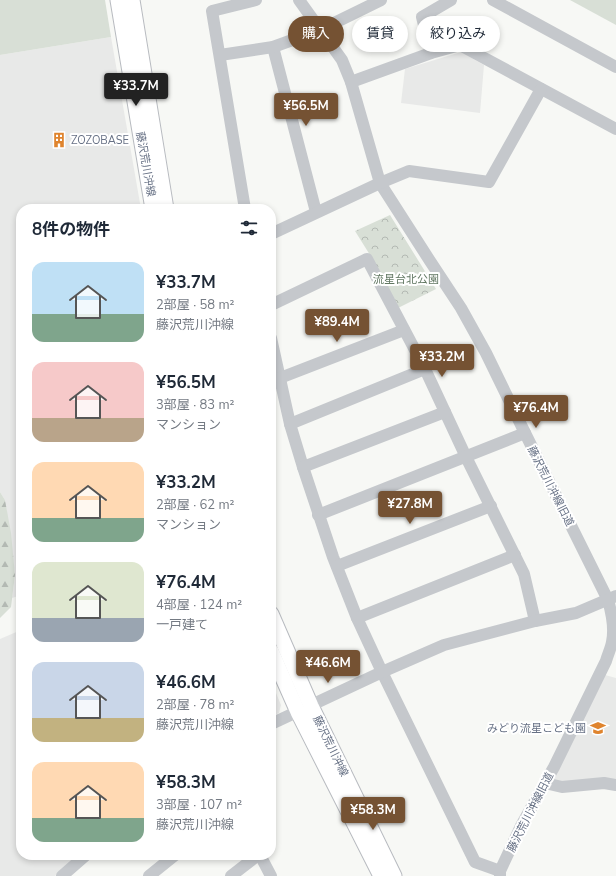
<!DOCTYPE html>
<html lang="ja">
<meta charset="utf-8">
<style>
:root{--surface:#fff;--page:#f6f6f7;--text:#1f2937;--muted:#747a83;--accent:#755233}
body{margin:0;font-family:"Nunito Sans","Noto Sans JP",sans-serif;background:var(--page);color:var(--text);height:100vh;display:flex;flex-direction:column;font-size:15px;white-space:nowrap}
*{box-sizing:border-box;margin:0}
p{font-size:13px;color:var(--muted)}
.icon{flex:none;width:22px;height:22px;fill:none;stroke:currentColor;stroke-width:2;stroke-linecap:round;stroke-linejoin:round}
.map{position:relative;flex:1;overflow:hidden}
.sheet{position:absolute;left:16px;top:204px;width:260px;height:656px;display:flex;flex-direction:column;background:var(--surface);border-radius:16px;box-shadow:0 2px 6px #0003}
.sheet>*{flex:none}
.guide{position:absolute;left:288px;top:16px;width:268px;height:36px;display:flex;gap:8px}
.price{position:absolute;translate:-50% -34px;padding:0 9px;border-radius:4px;background:var(--accent);color:#fff;font-size:13px;line-height:26px;filter:drop-shadow(0 1px 2px #0008)}
.price::after{content:'';position:absolute;left:50%;top:24px;width:12px;height:9px;margin-left:-6px;background:inherit;clip-path:polygon(0 0,100% 0,50% 100%)}
.price.selected{background:#222;color:#fff}
ul{padding:0;list-style:none}
li{display:flex;align-items:center;gap:12px;height:100px;padding:0 16px}
li span{display:grid;place-items:center;flex:none;width:112px;height:80px;border-radius:12px;color:#555}
li>.icon{margin-inline-start:auto}
span .icon{width:48px;height:48px;fill:#fffc;stroke-width:1}
li b{font-size:17px}
h2{display:flex;justify-content:space-between;align-items:center;height:48px;padding:0 16px;font-size:17px}
.pill{padding:0 14px;border-radius:18px;background:var(--surface);box-shadow:0 2px 6px #0003;font-size:14px;line-height:36px}
.pill.selected{background:var(--accent);color:#fff}
.map>svg:first-child{display:block}
.built{fill:#e8e9e8}
.grass{fill:#d8dfd6}
.forest{fill:url(#forest-firs)}
.park{fill:url(#park-crowns)}
.lines{fill:none;stroke-linecap:round;stroke-linejoin:round}
.major-casing{stroke:#b8bbc0;stroke-width:17}
.minor{stroke:#c5c8cc;stroke-width:12}
.major{stroke:#fff;stroke-width:15}
.labels{text-anchor:middle;stroke-width:4;stroke-linejoin:round;paint-order:stroke}
.poi-label{font-size:11px;fill:#677185;stroke:#fff;text-anchor:start}
.street-label{font-size:11px;fill:#677185;stroke:#fff}
.park-label{font-size:11px;fill:#627863;stroke:#fff}
</style>
<div class="map">
<svg width="616" height="876" viewBox="0 0 616 876">
<defs>
<pattern id="forest-firs" width="22" height="20" patternUnits="userSpaceOnUse"><rect width="22" height="20" fill="#d8dfd6"/><path d="M5 1l3.5 6h-7zM16 11l3.5 6h-7z" fill="#b3b9b3"/></pattern>
<pattern id="park-crowns" width="20" height="18" patternUnits="userSpaceOnUse"><rect width="20" height="18" fill="#d8dfd6"/><path d="M2 6a3 3 0 1 1 6 0M12 15a3 3 0 1 1 6 0" fill="none" stroke="#b3b9b3"/></pattern>
</defs>
<rect width="100%" height="100%" fill="#f7f8f5"/>
<g class="built">
<path d="M111,37L141,209H21V595L12,598L15,575L5,500L0,492V55Z"/>
<path d="M461,52L484,65L480,113L401,103L405,69Z"/>
<path d="M21,630V855H79L55,876H0V639Z"/>
<path d="M605,675L616,678V780L565,783L553,781Z"/>
<path d="M271,681L281,705L279,713L271,717Z"/>
</g>
<g class="grass">
<path d="M0,0H105L111,37L0,55Z"/>
<path d="M570,0H616V25Z"/>
</g>
<path class="forest" d="M0,492L5,500L11,533L15,575L11,607L0,618Z"/>
<path class="park" d="M390,215L436,289L398,308L370,255L355,231Z"/>
<g class="lines">
<g class="major-casing">
<g id="major">
<path d="M118,0L153,209"/>
<path d="M132,0L166,209"/>
<path d="M271,614L311,706L394,876"/>
<path d="M271,651L298,712L381,876"/>
</g>
</g>
<g class="minor">
<path d="M299,0L342,60L351,82L380,183L430,261L461,308L486,353L525,433L608,600C612,614 615,628 612,642C611,648 608,654 606,661L554,767L521,826L500,871V876"/>
<path d="M493,0L616,67"/>
<path d="M273,47L316,212"/>
<path d="M431,53L422,17L451,0"/>
<path d="M220,55L273,47L320,30L381,0"/>
<path d="M351,82L431,53L460,45L616,129"/>
<path d="M245,209L212,11L256,0"/>
<path d="M271,234L380,183L409,171L489,182L541,89"/>
<path d="M271,305L367,259L425,369L466,457L524,574L535,621"/>
<path d="M271,338L290,424L303,467L333,557L357,618L382,672L475,862L500,871"/>
<path d="M280,378L404,330"/>
<path d="M290,424L425,369"/>
<path d="M303,467L445,412"/>
<path d="M318,515L525,433"/>
<path d="M337,566L491,506"/>
<path d="M357,618L515,555"/>
<path d="M271,724L382,672L444,645L535,621L576,613L616,596"/>
<path d="M545,783L562,787L604,783L616,785"/>
<path d="M260,855L271,876"/>
<path d="M62,876L86,855"/>
<path d="M149,876L175,855"/>
<path d="M231,876L258,855"/>
</g>
<use href="#major" class="major"/>
</g>
<defs>
<g id="building-bare" transform="scale(1.2)"><path d="M-4-6H4V6H1V3H-1V6H-4ZM-2.5-4.3h1.7v1.8h-1.7ZM.8-4.3h1.7v1.8H.8ZM-2.5-1h1.7V.8h-1.7ZM.8-1h1.7V.8H.8Z" fill="#df842e" stroke="#fff" stroke-width="2.5" paint-order="stroke"/></g>
<g id="school-bare" transform="scale(1.2)"><path d="M0-5L7-2L0 1L-7-2ZM-4 1L0 2.5L4 1V4Q0 6-4 4Z" fill="#df842e" stroke="#fff" stroke-width="2.5" paint-order="stroke"/></g>
</defs>
<g fill-rule="evenodd">
<use href="#building-bare" x="59" y="140"/>
<use href="#school-bare" x="598" y="728"/>
</g>
<g class="labels">
<g class="poi-label">
<text x="71" y="144">ZOZOBASE</text>
<text x="586" y="732" text-anchor="end">みどり流星こども園</text>
</g>
<g class="street-label">
<text transform="translate(146 164) rotate(80)" y="4">藤沢荒川沖線</text>
<text transform="translate(551 486) rotate(63)" y="4">藤沢荒川沖線旧道</text>
<text transform="translate(331 746) rotate(64)" y="4">藤沢荒川沖線</text>
<text transform="translate(530 812) rotate(-63)" y="4">藤沢荒川沖線旧道</text>
</g>
<g class="park-label">
<text x="406" y="283">流星台北公園</text>
</g>
</g>
</svg>
<b class="price selected" style="left:136px;top:107px">¥33.7M</b>
<b class="price" style="left:306px;top:127px">¥56.5M</b>
<b class="price" style="left:337px;top:343px">¥89.4M</b>
<b class="price" style="left:442px;top:378px">¥33.2M</b>
<b class="price" style="left:536px;top:429px">¥76.4M</b>
<b class="price" style="left:410px;top:525px">¥27.8M</b>
<b class="price" style="left:328px;top:684px">¥46.6M</b>
<b class="price" style="left:373px;top:831px">¥58.3M</b>
<div class="guide">
<a class="pill selected">購入</a>
<a class="pill">賃貸</a>
<a class="pill">絞り込み</a>
</div>
<section class="sheet">
<h2>8件の物件<svg class="icon" aria-label="filters" viewBox="0 0 24 24"><path d="M4 7h16M4 17h16"/><circle cx="9" cy="7" r="2"/><circle cx="15" cy="17" r="2"/></svg></h2>
<ul>
<li><span style="background:linear-gradient(#bfe0f5 65%,#7fa58c 0)"><svg class="icon" aria-label="home" viewBox="0 0 24 24"><path d="M3 11l9-7 9 7M6 9v11h12V9"/></svg></span><div><b>¥33.7M</b><p>2部屋 · 58 m²</p><p>藤沢荒川沖線</p></div></li>
<li><span style="background:linear-gradient(#f6c9c9 70%,#b9a48a 0)"><svg class="icon" aria-label="home" viewBox="0 0 24 24"><path d="M3 11l9-7 9 7M6 9v11h12V9"/></svg></span><div><b>¥56.5M</b><p>3部屋 · 83 m²</p><p>マンション</p></div></li>
<li><span style="background:linear-gradient(#ffd9b3 70%,#7fa58c 0)"><svg class="icon" aria-label="home" viewBox="0 0 24 24"><path d="M3 11l9-7 9 7M6 9v11h12V9"/></svg></span><div><b>¥33.2M</b><p>2部屋 · 62 m²</p><p>マンション</p></div></li>
<li><span style="background:linear-gradient(#dfe7d0 70%,#9aa5b1 0)"><svg class="icon" aria-label="home" viewBox="0 0 24 24"><path d="M3 11l9-7 9 7M6 9v11h12V9"/></svg></span><div><b>¥76.4M</b><p>4部屋 · 124 m²</p><p>一戸建て</p></div></li>
<li><span style="background:linear-gradient(#c9d6e8 70%,#c2b280 0)"><svg class="icon" aria-label="home" viewBox="0 0 24 24"><path d="M3 11l9-7 9 7M6 9v11h12V9"/></svg></span><div><b>¥46.6M</b><p>2部屋 · 78 m²</p><p>藤沢荒川沖線</p></div></li>
<li><span style="background:linear-gradient(#ffd9b3 70%,#7fa58c 0)"><svg class="icon" aria-label="home" viewBox="0 0 24 24"><path d="M3 11l9-7 9 7M6 9v11h12V9"/></svg></span><div><b>¥58.3M</b><p>3部屋 · 107 m²</p><p>藤沢荒川沖線</p></div></li>
</ul>
</section>
</div>
